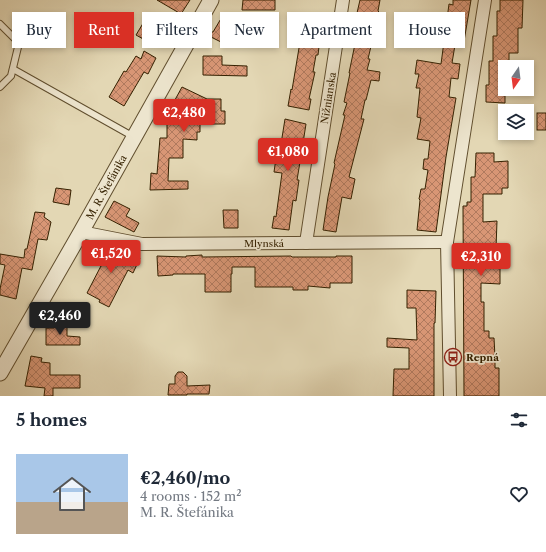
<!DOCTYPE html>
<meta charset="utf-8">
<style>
:root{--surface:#fff;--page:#f2f2f3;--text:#1f2937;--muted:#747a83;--accent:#d93025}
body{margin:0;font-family:"Libre Caslon Text",serif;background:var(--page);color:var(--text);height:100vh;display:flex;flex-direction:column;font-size:15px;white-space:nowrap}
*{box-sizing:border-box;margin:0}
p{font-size:13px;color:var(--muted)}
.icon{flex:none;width:22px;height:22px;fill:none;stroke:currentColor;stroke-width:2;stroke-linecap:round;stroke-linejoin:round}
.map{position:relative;height:396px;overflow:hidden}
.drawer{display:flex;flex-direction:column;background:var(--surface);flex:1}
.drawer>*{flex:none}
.hud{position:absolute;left:12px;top:12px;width:522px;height:36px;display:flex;gap:8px}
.needle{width:26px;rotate:194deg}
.buttons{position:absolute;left:498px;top:60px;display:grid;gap:8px}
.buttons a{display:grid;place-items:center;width:36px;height:36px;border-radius:0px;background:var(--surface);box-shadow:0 2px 6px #0003;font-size:20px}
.price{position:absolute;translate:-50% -34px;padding:0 9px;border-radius:4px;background:var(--accent);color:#fff;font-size:13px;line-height:26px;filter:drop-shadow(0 1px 2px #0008)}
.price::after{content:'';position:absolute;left:50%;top:24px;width:12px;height:9px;margin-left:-6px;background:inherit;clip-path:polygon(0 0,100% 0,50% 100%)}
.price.selected{background:#222;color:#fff}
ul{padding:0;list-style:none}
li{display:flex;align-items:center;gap:12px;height:100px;padding:0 16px}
li span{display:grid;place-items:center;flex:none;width:112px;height:80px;border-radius:0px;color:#555}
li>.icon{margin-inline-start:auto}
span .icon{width:48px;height:48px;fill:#fffc;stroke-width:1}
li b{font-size:17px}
h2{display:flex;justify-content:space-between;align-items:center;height:48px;padding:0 16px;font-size:17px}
.chip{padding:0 14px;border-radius:0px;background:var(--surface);box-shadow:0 2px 6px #0003;font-size:14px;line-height:36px}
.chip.selected{background:var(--accent);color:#fff}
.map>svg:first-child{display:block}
.building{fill:url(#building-cross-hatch);stroke:#352101}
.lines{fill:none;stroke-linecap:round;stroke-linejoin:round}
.service-casing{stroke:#604e2e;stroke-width:8}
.minor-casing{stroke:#604e2e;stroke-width:14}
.tertiary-casing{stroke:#604e2e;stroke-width:17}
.service{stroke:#ede5ce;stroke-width:6}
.minor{stroke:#ede5ce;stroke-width:12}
.tertiary{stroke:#ede5ce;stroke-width:15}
.labels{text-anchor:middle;stroke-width:3.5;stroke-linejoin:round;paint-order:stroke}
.street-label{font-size:10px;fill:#352101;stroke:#ede5ce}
.poi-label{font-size:10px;font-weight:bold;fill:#352101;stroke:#ede5ce;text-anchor:start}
</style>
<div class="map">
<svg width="546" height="396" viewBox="0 0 546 396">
<defs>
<pattern id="building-cross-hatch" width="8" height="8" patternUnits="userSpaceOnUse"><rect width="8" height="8" fill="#d89675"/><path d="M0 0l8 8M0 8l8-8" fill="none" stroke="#b07a5e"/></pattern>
</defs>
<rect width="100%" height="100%" fill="#e3d7b4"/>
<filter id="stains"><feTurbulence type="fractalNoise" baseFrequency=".005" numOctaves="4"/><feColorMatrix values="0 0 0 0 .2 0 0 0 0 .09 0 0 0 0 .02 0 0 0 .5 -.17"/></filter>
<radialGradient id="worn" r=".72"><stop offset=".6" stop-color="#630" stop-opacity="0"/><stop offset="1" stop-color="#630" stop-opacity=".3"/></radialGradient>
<g class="building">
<path d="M157,0H190L181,14Z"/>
<path d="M243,0H275V10H242Z"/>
<path d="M360,0H380L378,11L379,12L368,59H370L367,70L380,72L379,81L371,80L366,100H365L361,119H364L349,177L355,179L351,199L342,197L336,232L323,230L328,197L335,164L334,163L345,115H343L347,103L344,102L350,73H349L355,44L353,43L359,13H357Z"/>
<path d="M453,0H471L463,47L455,45L452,63L460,64L458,79L451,78L449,97L456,98L446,157L436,232L417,230L420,200L419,199L421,189H425L428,170L423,169L424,159H428L430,141L417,139L421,118L417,117L420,88H416L419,74H415L417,60L441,64L449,4L453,5Z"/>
<path d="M500,0H523L522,28H518V53H509V67H505V103L486,102V85H489V61H493V36H497V11H500Z"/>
<path d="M222,17L234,23L228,33H253V40L221,41V42L203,33L213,32Z"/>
<path d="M145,20L161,30L152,44L136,35Z"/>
<path d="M301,36L320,38L318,55H316L313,72H315L309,99H311L309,110L288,106L291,89L292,90Z"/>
<path d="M144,51L156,58L148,74L144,72L124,106L109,97L124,71L126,72L136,56L141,59Z"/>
<path d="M203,56H222V65L247,66V76L203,75Z"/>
<path d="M182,87L207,99H221V111H225V124H200V132H197V140L183,139V158H169L168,181H188V189L150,190L151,173L157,174L160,138H167V120L178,110L170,109Z"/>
<rect x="537" y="113" width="9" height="17"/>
<path d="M285,119L306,124L303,143L300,142L297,161L300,162L297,180H299L296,201L293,200L289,230L272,228L274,216L276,217L282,173L274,172L276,158H278L281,144Z"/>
<path d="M476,153H494V162L508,161V188H502V194H483V222L497,221L496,248H502V257L500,258V284L481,283V302H484V331H489V338H494L495,357V368H499V396H464L463,206H467V202H471V177H475Z"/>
<path d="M56,188L71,190L69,205L53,202Z"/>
<path d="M114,201L130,209L126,216L139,223L134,232L105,217Z"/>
<path d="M223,210H238V228H224Z"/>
<path d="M35,212L45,213L44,217L51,222L47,240L38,239L32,270L22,268L16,299L0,295V289L5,265L0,264V254L24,258L25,249H27Z"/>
<path d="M101,244L128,258L131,253L140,258L133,273L128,270L109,307L99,302L100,300L87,293L103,262L99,260L101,256L96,253Z"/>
<path d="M202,255V257L291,256L292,257H336V256H352V283H330V288L308,286V290H293V287H255V267H232V274H231V292H205V274H173V275L158,276L157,256L186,257V256Z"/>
<path d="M407,290L436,291L435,323H434V396H393L394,369H409V348L387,347V338L417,340L416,308H407Z"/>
<path d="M54,323H67V336L80,337V345H46V328H54Z"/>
<path d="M31,356L42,358L41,362L50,363V375H80V388H53V396H44L45,388L25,386Z"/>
<path d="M178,372H183L187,376V386L210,385L209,394H187V395H168L169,384H175V376Z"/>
</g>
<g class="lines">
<g class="service-casing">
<g id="service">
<path d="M0,24L19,43L11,76L0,87"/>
<path d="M13,69L134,137"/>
</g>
</g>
<g class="minor-casing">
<g id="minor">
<path d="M81,232L142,244L447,242"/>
<path d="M306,243L343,0"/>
<path d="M450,396L447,242L485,0"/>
</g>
</g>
<g class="tertiary-casing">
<path id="tertiary" d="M0,373L81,232L211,0"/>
</g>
<use href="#service" class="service"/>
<use href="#minor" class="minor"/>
<use href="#tertiary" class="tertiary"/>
</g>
<defs>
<g id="bus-ring" transform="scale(0.9)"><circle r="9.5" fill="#ede5ce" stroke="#8f2418" stroke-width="1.5"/><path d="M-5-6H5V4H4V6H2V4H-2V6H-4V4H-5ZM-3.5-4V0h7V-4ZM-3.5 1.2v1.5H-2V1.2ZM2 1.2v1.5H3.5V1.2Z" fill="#8f2418"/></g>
</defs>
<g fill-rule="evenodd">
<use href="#bus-ring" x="453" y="357"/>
</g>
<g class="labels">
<g class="street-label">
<text transform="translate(328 98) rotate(-81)" y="4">Nižnianska</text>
<text transform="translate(106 187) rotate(-61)" y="4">M. R. Štefánika</text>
<text x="264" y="247">Mlynská</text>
</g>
<g class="poi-label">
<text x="466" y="361">Repná</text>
</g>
</g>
<rect width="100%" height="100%" filter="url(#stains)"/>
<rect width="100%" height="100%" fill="url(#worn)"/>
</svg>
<div class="buttons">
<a><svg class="needle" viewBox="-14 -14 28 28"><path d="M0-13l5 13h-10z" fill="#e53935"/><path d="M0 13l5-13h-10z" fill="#747a83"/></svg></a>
<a><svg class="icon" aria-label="layers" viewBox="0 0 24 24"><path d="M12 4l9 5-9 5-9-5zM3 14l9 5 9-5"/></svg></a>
</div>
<b class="price" style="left:184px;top:133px">€2,480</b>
<b class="price" style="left:288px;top:172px">€1,080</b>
<b class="price" style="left:111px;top:274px">€1,520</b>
<b class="price" style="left:481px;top:277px">€2,310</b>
<b class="price selected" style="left:60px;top:336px">€2,460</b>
<div class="hud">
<a class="chip">Buy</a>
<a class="chip selected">Rent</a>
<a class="chip">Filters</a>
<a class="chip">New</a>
<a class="chip">Apartment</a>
<a class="chip">House</a>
</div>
</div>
<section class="drawer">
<h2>5 homes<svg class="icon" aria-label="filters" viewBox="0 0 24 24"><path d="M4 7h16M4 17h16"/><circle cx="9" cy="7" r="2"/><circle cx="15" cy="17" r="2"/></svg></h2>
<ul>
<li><span style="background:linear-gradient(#a9c7e8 60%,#b9a48a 0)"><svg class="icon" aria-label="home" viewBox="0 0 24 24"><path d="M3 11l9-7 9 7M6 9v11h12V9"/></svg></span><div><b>€2,460/mo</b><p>4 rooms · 152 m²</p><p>M. R. Štefánika</p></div><svg class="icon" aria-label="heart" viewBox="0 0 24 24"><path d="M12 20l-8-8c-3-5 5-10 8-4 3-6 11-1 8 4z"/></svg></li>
</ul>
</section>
